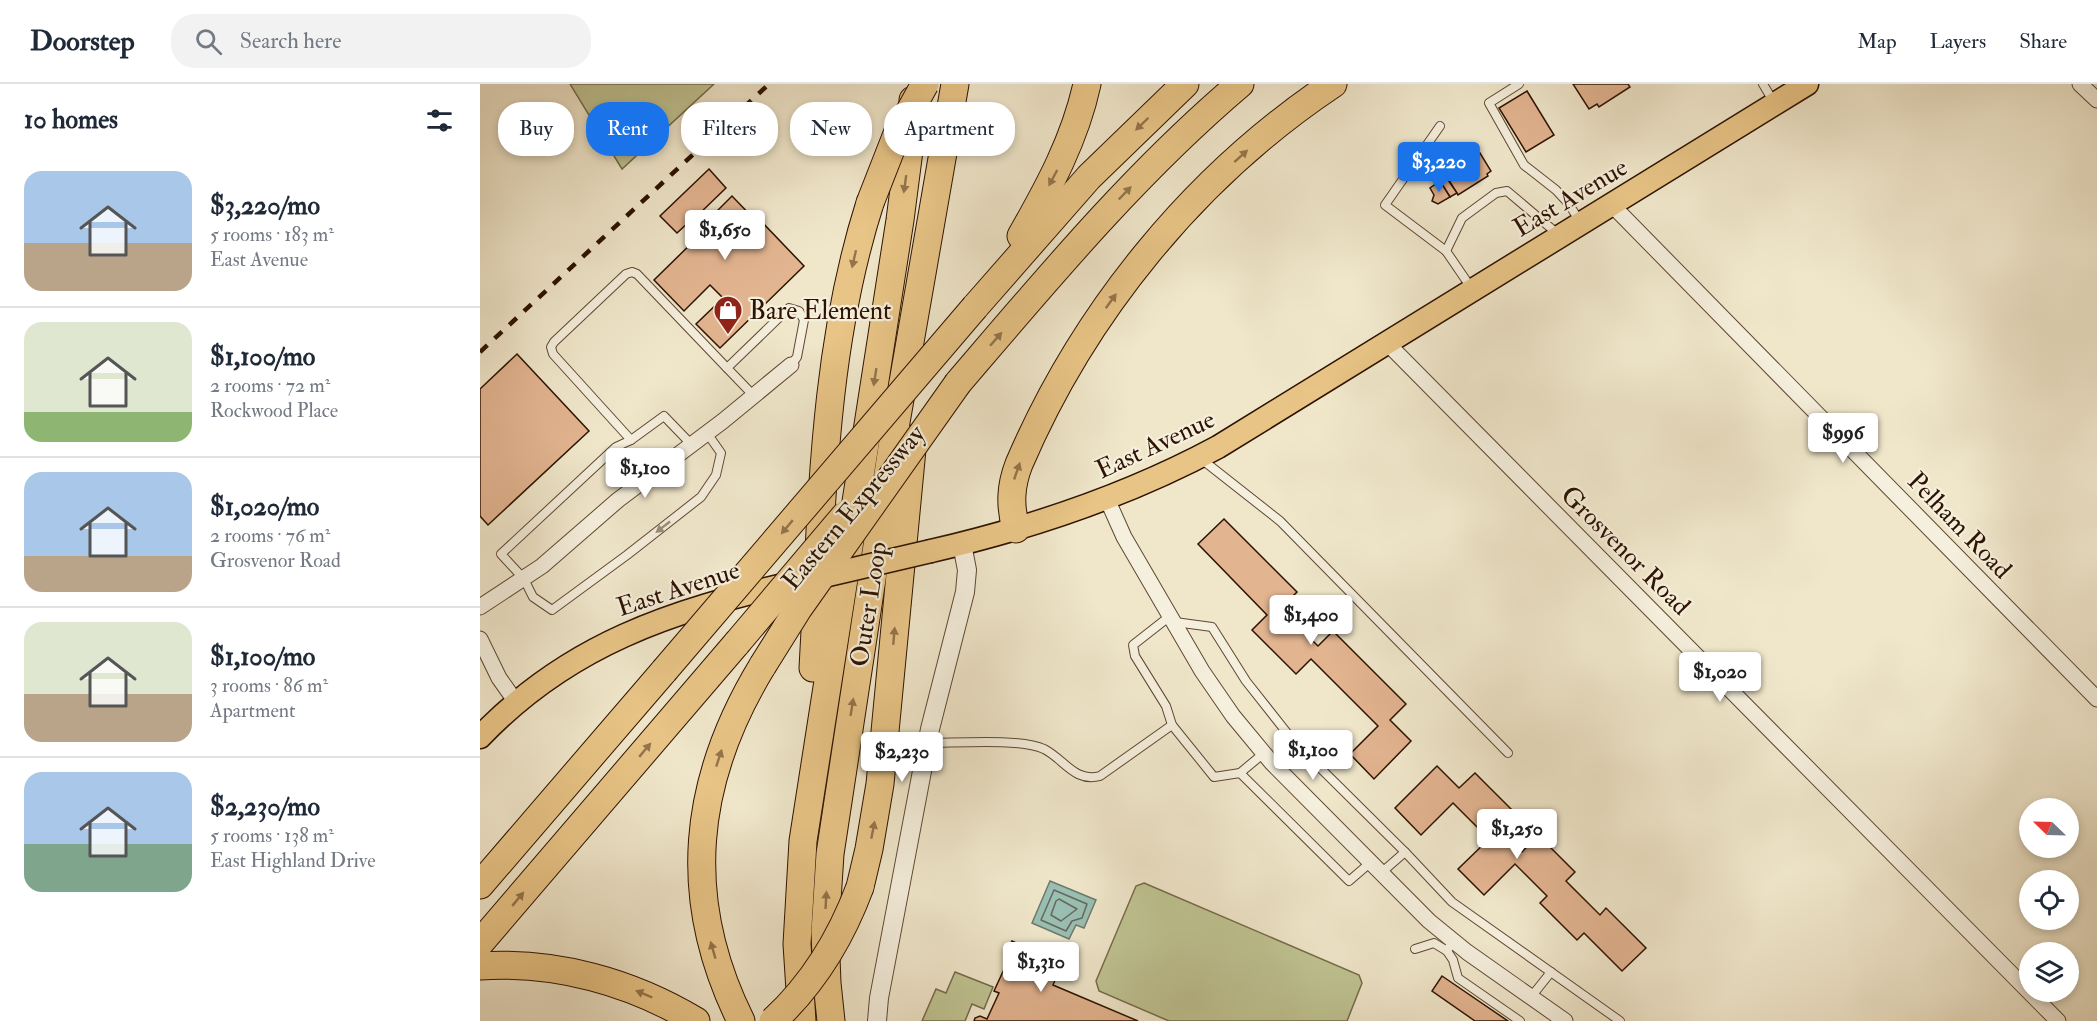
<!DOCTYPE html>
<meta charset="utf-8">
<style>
:root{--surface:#fff;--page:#f2f2f3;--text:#1f2937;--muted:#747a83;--line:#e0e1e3;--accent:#1a73e8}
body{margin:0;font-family:"IM FELL Double Pica",serif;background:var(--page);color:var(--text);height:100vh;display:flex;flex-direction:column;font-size:22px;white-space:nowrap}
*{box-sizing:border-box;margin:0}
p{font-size:20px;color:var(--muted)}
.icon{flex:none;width:33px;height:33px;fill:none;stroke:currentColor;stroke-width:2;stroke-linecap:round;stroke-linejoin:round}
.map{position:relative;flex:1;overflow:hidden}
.details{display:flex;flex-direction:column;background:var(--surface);width:480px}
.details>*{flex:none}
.guide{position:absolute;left:18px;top:18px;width:570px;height:54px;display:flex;gap:12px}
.needle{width:39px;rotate:293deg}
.tools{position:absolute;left:1539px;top:714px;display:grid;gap:12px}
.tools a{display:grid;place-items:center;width:60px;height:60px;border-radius:50%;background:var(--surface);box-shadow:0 3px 9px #0003;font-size:30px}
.price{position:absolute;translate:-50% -51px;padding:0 14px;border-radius:6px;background:#fff;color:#222;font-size:20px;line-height:39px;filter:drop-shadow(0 2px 3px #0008)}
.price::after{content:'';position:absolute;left:50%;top:36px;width:18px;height:14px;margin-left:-9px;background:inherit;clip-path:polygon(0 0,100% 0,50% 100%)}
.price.active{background:var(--accent);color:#fff}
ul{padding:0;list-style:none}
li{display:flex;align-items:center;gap:18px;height:150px;padding:0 24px}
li+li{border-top:2px solid var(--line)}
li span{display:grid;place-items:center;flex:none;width:168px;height:120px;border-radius:18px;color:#555}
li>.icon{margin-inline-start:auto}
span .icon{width:72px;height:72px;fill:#fffc;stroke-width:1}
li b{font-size:26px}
h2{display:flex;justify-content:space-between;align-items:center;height:72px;padding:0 24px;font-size:26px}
.pill{padding:0 21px;border-radius:24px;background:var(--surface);box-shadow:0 3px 9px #0003;font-size:21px;line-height:54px}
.pill.active{background:var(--accent);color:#fff}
header{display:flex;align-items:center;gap:36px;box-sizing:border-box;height:84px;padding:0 30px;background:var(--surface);border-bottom:2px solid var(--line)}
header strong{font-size:28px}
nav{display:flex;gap:33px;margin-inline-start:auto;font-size:21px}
.search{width:420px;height:54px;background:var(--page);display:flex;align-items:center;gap:15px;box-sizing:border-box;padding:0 21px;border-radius:24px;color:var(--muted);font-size:22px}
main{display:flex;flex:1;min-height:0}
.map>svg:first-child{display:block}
.green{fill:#c0c493;stroke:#766b4a;stroke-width:1.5}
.water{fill:#9ac0b5;stroke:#6e7a6d;stroke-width:1.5}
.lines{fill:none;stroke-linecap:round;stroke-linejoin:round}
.shore{stroke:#64695a;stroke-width:1.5}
.building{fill:#e2b490;stroke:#2d1200;stroke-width:1.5}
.service-casing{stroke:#5e4733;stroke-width:10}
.minor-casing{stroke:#5e4733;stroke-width:17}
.tertiary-casing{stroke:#5e4733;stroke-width:20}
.primary-casing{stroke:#2d1200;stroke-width:25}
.motorway-casing{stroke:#2d1200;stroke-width:29}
.service{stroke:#f5efdd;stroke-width:8}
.minor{stroke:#f5efdd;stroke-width:15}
.tertiary{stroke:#f5efdd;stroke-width:18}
.primary{stroke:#e8c486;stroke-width:22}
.motorway{stroke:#e8c486;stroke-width:27}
.rail{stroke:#2d1200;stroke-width:4.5;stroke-dasharray:10 10;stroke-linecap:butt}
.primary-bridge-casing{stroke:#2d1200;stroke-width:25;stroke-linecap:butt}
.motorway-bridge-casing{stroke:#2d1200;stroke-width:29;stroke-linecap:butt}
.primary-bridge{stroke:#e8c486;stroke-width:22}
.motorway-bridge{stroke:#e8c486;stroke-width:27}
.oneway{fill:#94744a}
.oneway2{fill:#9b8c7a}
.labels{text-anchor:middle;stroke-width:4.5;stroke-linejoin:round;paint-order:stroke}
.street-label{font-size:26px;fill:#2d1200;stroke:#f5efdd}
.poi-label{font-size:26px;fill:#2d1200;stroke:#f5efdd;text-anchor:start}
</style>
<header>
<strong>Doorstep</strong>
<div class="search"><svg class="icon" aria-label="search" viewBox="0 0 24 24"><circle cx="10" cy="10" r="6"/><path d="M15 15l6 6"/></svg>Search here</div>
<nav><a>Map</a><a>Layers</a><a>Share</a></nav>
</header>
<main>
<section class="details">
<h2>10 homes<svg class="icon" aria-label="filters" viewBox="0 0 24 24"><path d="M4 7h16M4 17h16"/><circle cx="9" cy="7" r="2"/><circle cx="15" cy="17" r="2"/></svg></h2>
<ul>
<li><span style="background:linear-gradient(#a9c7e8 60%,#b9a48a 0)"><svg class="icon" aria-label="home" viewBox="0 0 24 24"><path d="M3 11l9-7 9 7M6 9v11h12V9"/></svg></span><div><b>$3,220/mo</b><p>5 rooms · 183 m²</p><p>East Avenue</p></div></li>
<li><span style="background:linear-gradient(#dfe7d0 75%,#8fb573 0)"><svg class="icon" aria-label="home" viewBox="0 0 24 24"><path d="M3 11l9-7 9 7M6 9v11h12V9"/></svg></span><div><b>$1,100/mo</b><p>2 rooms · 72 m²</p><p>Rockwood Place</p></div></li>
<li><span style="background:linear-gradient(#a9c7e8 70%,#b9a48a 0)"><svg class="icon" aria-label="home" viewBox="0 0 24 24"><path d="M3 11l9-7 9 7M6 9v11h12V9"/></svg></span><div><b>$1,020/mo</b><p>2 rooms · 76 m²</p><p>Grosvenor Road</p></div></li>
<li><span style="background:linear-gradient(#dfe7d0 60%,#b9a48a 0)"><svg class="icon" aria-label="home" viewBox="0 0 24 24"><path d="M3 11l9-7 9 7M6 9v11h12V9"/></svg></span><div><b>$1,100/mo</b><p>3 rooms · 86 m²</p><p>Apartment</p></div></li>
<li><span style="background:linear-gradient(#a9c7e8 60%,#7fa58c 0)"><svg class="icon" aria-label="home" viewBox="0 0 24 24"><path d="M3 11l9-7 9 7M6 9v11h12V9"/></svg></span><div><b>$2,230/mo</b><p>5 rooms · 138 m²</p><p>East Highland Drive</p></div></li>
</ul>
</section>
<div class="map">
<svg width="1617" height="937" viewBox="0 0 1617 937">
<rect width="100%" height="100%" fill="#f0e7cb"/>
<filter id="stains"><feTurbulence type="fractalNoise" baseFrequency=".00333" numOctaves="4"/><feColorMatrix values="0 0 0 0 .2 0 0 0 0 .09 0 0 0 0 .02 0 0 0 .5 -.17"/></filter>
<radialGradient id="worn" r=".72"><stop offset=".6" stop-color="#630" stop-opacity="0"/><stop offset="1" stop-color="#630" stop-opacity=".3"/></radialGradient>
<g class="green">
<path d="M90,0H234L142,85Z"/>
<path d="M664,799L879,891L882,899L867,937H689L619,907L616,897L656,802Z"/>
<path d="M475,888L513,903L504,925L492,920L485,937H442L456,905L466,909Z"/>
</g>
<path class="water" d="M570,797L616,816L604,844L596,841L589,855L552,839Z"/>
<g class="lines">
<g class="shore">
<path d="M574,806L607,820L602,834L592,837L586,847L561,836Z"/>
<path d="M579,815L597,825L581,837L571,831L576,817Z"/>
</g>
</g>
<g class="building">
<path d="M1093,0H1148L1150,3L1119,23L1117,20L1109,25Z"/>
<path d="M1047,7L1074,51L1046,68L1019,24Z"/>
<path d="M990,66L994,73L1000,69L1011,87L1007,90L1008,92L978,111L965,90L980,81L976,75Z"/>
<path d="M229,85L246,104L217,132L227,142L240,129L238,126L252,112L278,139L280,136L324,182L240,264L216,240L243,214L230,201L204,227L174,196L223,148L211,136L197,149L180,132Z"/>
<path d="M966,93L977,109L970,113L960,97Z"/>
<path d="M960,97L970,113L958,120L952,117L954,111L950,104Z"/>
<path d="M37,270L109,347L8,441L0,432V305Z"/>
<path d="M744,435L817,508L800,525L838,562L853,547L926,620L910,636L931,657L894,695L870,670L898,642L831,575L816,590L772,546L787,531L718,460Z"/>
<path d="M957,682L979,704L995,689L1039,733L1023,749L1042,768L1058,751L1095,788L1086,797L1120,831L1126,824L1166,864L1142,887L1104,849L1097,856L1060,819L1067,812L1035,780L1004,811L978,785L1009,755L973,719L941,751L915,724Z"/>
<path d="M532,857L565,872L568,865L585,873L573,901L658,937H494L495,934L500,932L507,935L519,909L514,907L526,881L548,891L551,885L524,873Z"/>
<path d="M962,892L1028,937H995L952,907Z"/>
</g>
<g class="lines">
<g class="service-casing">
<g id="service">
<path d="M1039,0L1009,19L1044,81L1076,106L1089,120L1100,138"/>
<path d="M1283,0L1293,17"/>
<path d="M960,42L905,121L966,167L992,205"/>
<path d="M966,167L982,134L1016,109L1027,107L1079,151"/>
<path d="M274,312L247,284L309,224L319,227L324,236L317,273L311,281"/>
<path d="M151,356L136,363L21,470L44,495L53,513L72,526L147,471L221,413L236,391L241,369L227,349"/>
<path d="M211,360L184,332L151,356L73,270L71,263L74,258L146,190L152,188L157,190L247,284"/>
<path d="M720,374L800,437L1028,669"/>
<path d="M690,532L653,561L655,572L686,622L692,641"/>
<path d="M695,538L732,543L766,597L815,659L925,768L901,789"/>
<path d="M448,659C477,659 540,654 564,665C584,675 595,699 620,692L692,641L734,693L760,689L869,797L891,778"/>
<path d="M792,679L815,659"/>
<path d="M760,689L784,669"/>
<path d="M925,768L972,818L1140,937"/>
<path d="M973,857L967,867L973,876L978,894L1040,937"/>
<path d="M935,865L954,859L967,867"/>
<path d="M1051,913L1071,888"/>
</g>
</g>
<g class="minor-casing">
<g id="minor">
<path d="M1600,0L1617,16"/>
<path d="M1132,121L1617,615"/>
<path d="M907,259L1578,937"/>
<path d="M627,415L644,453L722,587L753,632L792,679L949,837L987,868L1085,937"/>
<path d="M0,523L62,482L138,416L243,337L311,281"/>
<path d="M0,555L19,594L36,618"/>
</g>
</g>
<g class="tertiary-casing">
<path id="tertiary" d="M397,937L399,914L450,645L485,508L487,486L482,460"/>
</g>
<g class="primary-casing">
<g id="primary">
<path d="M451,467C551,444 647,412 738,363L1327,0"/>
<path d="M0,653C89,560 191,527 312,499"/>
</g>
</g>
<g class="motorway-casing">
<g id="motorway">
<path d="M541,152C569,103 595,55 607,0"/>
<path d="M495,223L609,93L705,0"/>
<path d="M478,299C567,195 655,89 760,0"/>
<path d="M536,445C530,422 530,403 539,380C604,228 715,92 853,0"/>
<path d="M333,584C342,428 342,269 390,119"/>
<path d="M0,801L184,587"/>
<path d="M380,803L389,765L400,700L433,355"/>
<path d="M0,859L257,559"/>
<path d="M0,882C76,877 151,898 216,937"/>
<path d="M261,937C200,814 212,697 283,581"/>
<path d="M322,937L317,860L323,757L420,136L430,59L433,16"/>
<path d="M351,937L347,899L345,848L350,770L415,344L475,0"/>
</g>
</g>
<use href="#service" class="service"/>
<use href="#minor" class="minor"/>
<use href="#tertiary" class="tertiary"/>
<use href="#primary" class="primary"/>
<use href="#motorway" class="motorway"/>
<path class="rail" d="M0,268L289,0"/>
<g class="primary-bridge-casing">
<path id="primary-bridge" d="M331,495L451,467"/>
</g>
<g class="motorway-bridge-casing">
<g id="motorway-bridge">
<path d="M390,119L417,50L445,0"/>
<path d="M257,559L367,429"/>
<path d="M283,581L318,525L478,299"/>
<path d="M184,587L495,223"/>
<path d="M293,937C333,900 361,854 380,803"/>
</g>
</g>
<use href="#primary-bridge" class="primary-bridge"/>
<use href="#motorway-bridge" class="motorway-bridge"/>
</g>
<defs><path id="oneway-solid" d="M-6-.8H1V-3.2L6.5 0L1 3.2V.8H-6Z" transform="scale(1.5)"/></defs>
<g class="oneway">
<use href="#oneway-solid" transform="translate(662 40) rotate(136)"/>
<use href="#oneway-solid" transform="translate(761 72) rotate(-42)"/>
<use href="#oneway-solid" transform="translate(573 94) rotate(118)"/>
<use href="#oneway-solid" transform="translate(425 100) rotate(98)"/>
<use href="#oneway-solid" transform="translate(645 109) rotate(-46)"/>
<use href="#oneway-solid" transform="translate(374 175) rotate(103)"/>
<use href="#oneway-solid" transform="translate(631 217) rotate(-54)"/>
<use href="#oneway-solid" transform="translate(516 255) rotate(-49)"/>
<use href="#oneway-solid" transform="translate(395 293) rotate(99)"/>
<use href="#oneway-solid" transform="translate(537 387) rotate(-71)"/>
<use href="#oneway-solid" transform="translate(307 443) rotate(130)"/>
<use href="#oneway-solid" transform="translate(414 552) rotate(-85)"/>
<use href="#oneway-solid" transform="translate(372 623) rotate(-81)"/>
<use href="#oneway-solid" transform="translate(165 666) rotate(-50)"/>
<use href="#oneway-solid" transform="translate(239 674) rotate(-72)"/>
<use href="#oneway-solid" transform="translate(393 746) rotate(-79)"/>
<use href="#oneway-solid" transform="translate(38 815) rotate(-50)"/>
<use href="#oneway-solid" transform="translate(346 816) rotate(-87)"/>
<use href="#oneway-solid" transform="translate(233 866) rotate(-106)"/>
<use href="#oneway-solid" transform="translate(164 910) rotate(-157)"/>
</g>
<use class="oneway2" href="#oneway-solid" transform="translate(183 443) rotate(142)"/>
<defs>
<g id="shop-pin" transform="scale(1.5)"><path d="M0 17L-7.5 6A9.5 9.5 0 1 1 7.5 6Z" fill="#8f2418" stroke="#f5efdd"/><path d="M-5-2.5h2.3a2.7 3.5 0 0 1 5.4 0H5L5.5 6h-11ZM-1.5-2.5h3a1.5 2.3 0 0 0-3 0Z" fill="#fff"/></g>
</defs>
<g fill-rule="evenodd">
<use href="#shop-pin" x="248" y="226"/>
</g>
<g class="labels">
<g class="street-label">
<text transform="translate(1090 113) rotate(-31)" y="9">East Avenue</text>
<text transform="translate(675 360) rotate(-25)" y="9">East Avenue</text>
<text transform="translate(373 423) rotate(-50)" y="9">Eastern Expressway</text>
<text transform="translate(1480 441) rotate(46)" y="9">Pelham Road</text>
<text transform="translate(1146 466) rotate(45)" y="9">Grosvenor Road</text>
<text transform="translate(198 504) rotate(-18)" y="9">East Avenue</text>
<text transform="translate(388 520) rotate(-81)" y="9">Outer Loop</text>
</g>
<g class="poi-label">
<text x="269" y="235">Bare Element</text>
</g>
</g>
<rect width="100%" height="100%" filter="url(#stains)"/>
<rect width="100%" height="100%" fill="url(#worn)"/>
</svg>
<div class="tools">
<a><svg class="needle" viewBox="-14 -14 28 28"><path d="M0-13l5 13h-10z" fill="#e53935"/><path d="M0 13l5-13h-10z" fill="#747a83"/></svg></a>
<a><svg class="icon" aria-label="locate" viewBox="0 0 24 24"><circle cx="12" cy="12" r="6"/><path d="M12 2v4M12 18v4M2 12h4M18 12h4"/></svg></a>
<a><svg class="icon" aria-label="layers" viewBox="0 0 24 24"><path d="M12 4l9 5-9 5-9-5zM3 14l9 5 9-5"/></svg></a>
</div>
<b class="price active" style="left:959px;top:109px">$3,220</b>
<b class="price" style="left:245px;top:177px">$1,650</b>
<b class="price" style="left:1363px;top:380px">$996</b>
<b class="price" style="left:165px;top:415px">$1,100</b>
<b class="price" style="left:831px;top:562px">$1,400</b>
<b class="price" style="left:1240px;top:619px">$1,020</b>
<b class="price" style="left:833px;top:697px">$1,100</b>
<b class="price" style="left:422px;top:699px">$2,230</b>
<b class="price" style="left:1037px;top:776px">$1,250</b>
<b class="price" style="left:561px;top:909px">$1,310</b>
<div class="guide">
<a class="pill">Buy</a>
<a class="pill active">Rent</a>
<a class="pill">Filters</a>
<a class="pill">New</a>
<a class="pill">Apartment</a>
</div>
</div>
</main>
